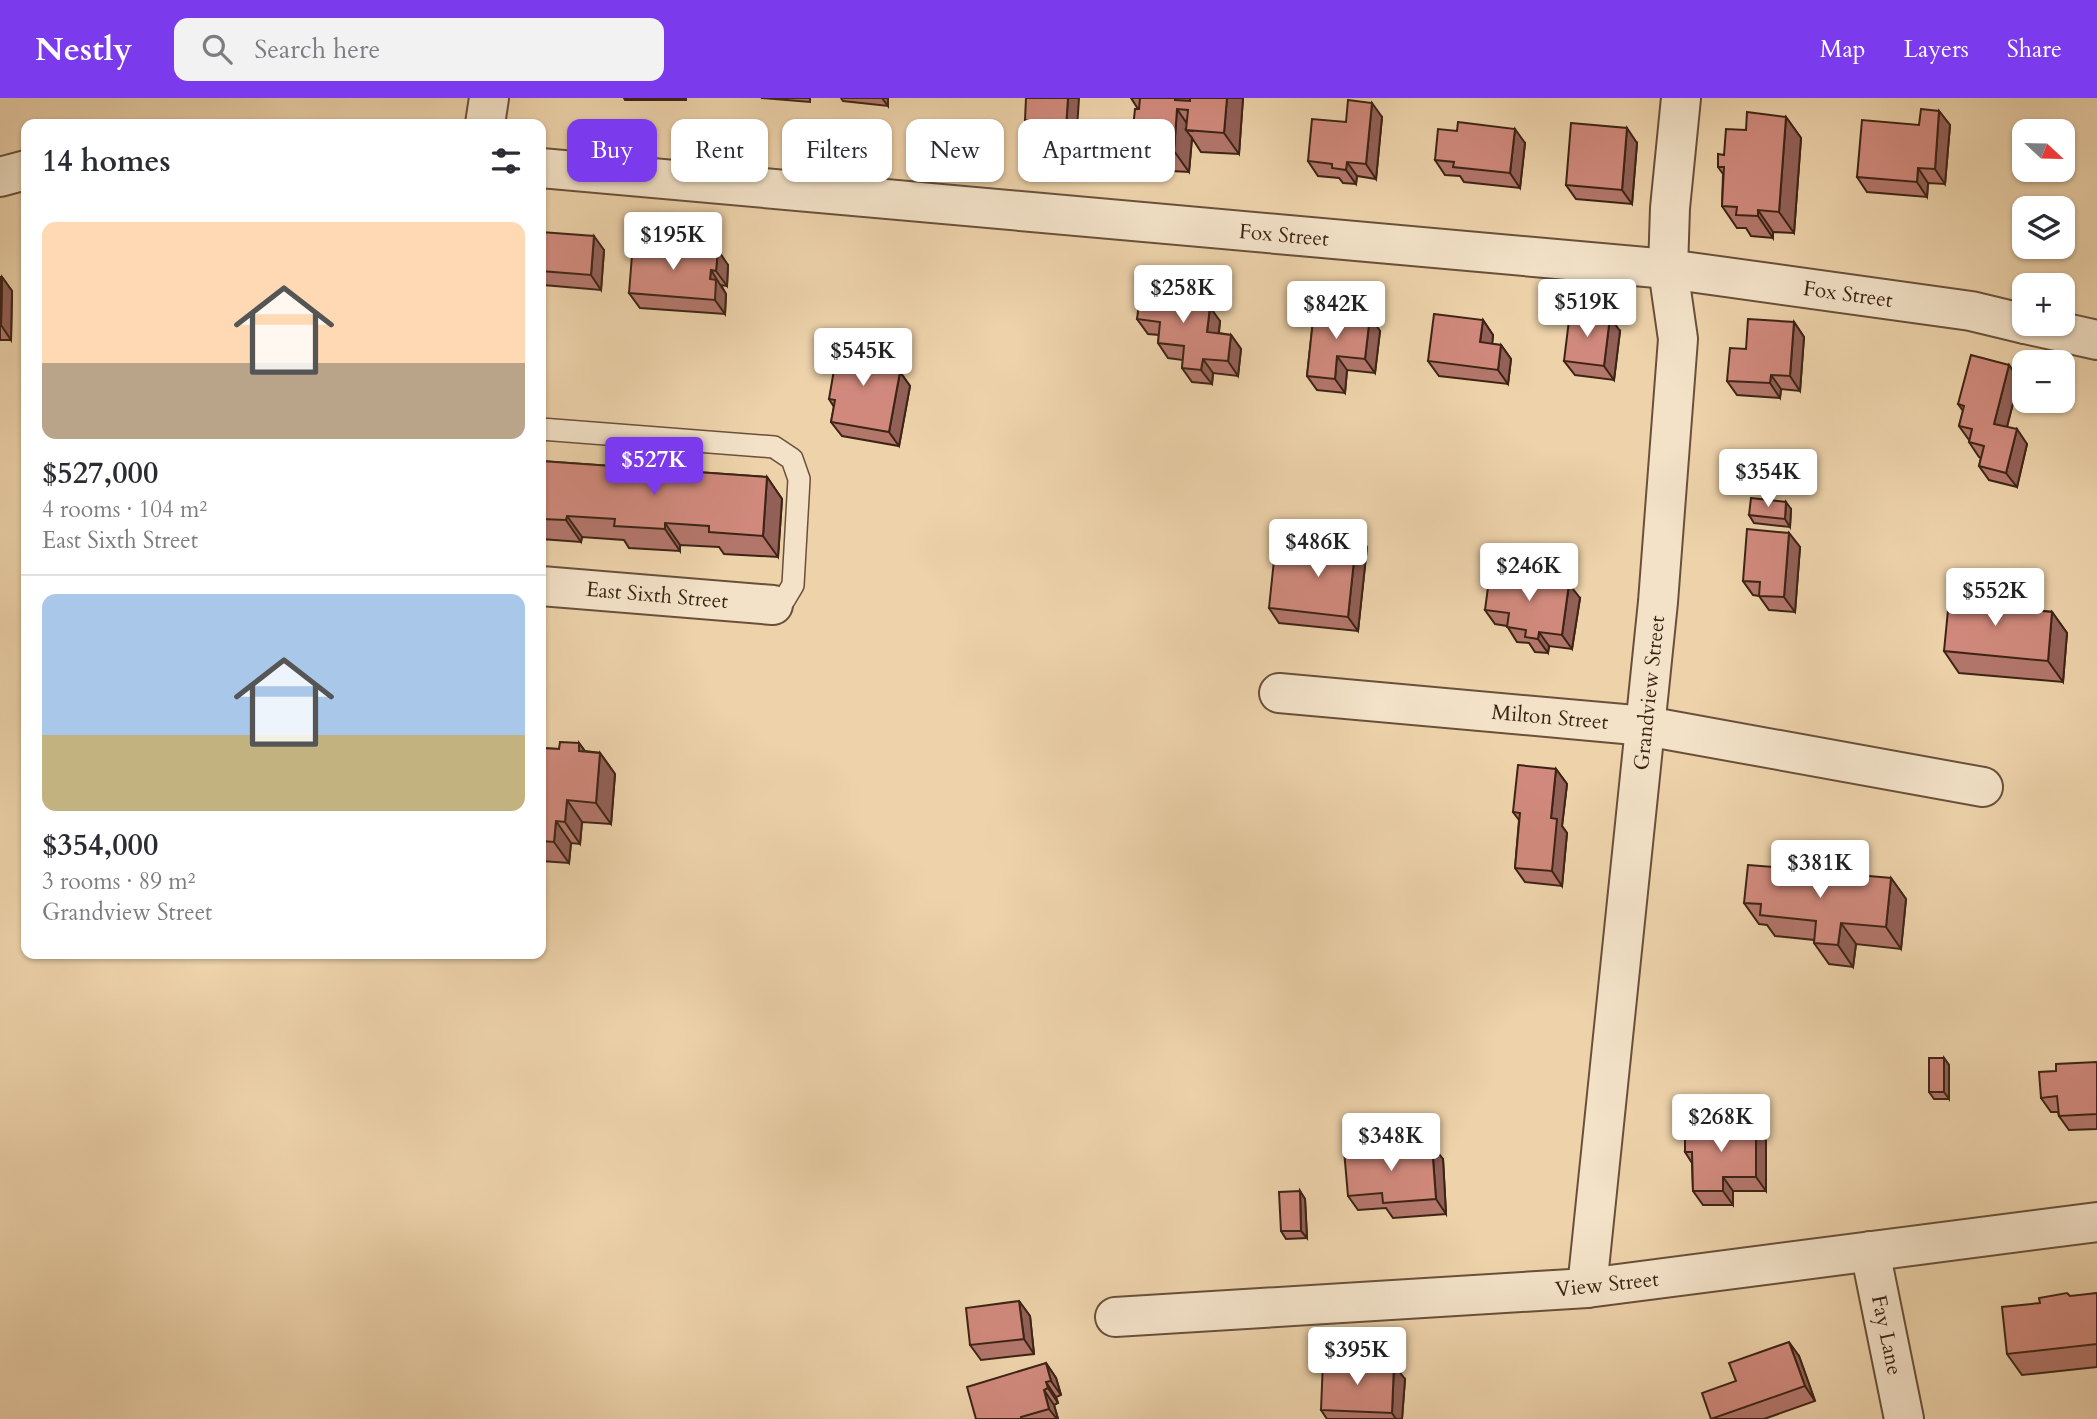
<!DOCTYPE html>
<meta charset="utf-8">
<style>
:root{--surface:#fff;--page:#f2f2f3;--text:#2b2b33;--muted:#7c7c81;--line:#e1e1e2;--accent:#7c3aed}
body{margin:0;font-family:Cardo,serif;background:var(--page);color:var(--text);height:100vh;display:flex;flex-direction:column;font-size:26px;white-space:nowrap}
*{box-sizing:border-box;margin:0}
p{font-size:23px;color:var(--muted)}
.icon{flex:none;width:38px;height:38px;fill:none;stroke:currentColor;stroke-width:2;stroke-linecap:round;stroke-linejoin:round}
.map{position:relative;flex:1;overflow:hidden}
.details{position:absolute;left:21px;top:21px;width:525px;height:840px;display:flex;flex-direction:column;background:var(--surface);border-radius:14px;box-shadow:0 2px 5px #0004}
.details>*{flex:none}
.hud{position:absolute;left:567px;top:21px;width:665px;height:63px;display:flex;gap:14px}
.needle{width:46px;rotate:112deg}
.fabs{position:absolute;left:2012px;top:21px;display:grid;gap:14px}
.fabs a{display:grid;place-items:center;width:63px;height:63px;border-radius:14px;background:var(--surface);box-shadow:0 2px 5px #0004;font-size:35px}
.price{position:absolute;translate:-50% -60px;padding:0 16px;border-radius:7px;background:#fff;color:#222;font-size:23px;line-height:46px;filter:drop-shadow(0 2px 4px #0008)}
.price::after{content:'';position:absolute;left:50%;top:42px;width:21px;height:16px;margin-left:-10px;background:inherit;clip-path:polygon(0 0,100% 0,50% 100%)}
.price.selected{background:var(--accent);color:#fff}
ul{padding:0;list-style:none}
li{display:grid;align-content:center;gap:14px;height:371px;padding:0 21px}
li+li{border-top:2px solid var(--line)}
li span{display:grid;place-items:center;height:217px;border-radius:14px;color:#555}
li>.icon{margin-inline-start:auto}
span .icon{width:126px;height:126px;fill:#fffc;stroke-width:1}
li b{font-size:30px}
h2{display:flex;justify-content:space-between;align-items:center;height:84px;padding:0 21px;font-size:30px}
.tag{padding:0 24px;border-radius:14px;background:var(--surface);box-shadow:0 2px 5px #0004;font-size:24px;line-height:63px}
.tag.selected{background:var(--accent);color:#fff}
header{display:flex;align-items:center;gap:42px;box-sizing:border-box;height:98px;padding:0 35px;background:var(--accent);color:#fff}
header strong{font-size:33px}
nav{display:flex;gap:38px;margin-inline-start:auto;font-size:24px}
.search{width:490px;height:63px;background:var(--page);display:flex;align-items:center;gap:18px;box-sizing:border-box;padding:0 24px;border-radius:14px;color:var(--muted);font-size:26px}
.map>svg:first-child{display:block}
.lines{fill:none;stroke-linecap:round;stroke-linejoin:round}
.lane-casing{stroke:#69503a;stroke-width:24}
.street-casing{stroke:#69503a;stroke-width:42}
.lane{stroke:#f3e2c8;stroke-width:21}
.street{stroke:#f3e2c8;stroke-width:38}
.wall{fill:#b3766b;stroke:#3d2415;stroke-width:2}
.shaded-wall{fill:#926057;stroke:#3d2415;stroke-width:2}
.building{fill:#d0897c;stroke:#3d2415;stroke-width:2}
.labels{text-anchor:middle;stroke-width:6;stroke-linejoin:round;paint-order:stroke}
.street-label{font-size:21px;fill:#3d2415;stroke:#f3e2c8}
</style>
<header>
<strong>Nestly</strong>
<div class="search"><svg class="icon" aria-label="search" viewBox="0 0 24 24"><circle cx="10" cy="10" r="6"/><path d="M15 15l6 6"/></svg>Search here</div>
<nav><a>Map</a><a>Layers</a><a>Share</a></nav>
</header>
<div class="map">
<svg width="2097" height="1321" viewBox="0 0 2097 1321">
<rect width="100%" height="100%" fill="#edd2aa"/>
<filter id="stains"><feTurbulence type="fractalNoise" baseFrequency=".00286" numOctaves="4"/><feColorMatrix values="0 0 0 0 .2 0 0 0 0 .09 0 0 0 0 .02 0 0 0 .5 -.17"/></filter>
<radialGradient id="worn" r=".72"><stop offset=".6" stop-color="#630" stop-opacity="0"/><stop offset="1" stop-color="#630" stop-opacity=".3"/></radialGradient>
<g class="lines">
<g class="lane-casing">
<path id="lane" d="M541,331L774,349L792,361L799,381L793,487L784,502L773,507"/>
</g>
<g class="street-casing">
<g id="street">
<path d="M485,26L489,0"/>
<path d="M541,70L1668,171L1971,213L2025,226"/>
<path d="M0,79L26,72"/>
<path d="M2025,226L2097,242"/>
<path d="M541,488L773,507"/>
<path d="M1279,595L1646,628L1983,689"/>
<path d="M1870,1153L1904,1321"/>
<path d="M1587,1190L1658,504L1678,241L1668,171L1670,110L1681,0"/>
<path d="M1115,1219L1587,1190L2097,1124"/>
</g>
</g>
<use href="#lane" class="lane"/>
<use href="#street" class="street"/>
</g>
<g class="wall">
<path d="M624,0H686V2H625Z"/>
<path d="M761,0H810V4Z"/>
<path d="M841,0H888V8L843,3Z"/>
<path d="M1033,0L1075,61L1041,59L1031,45V31L1025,22Z"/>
<path d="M1131,0H1243L1239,56L1201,54L1192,40L1189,74L1152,72L1137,50L1138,36L1133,30L1138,11Z"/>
<path d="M1939,13L1950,27L1945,86L1928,85L1927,99L1867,94L1857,79L1919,27Z"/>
<path d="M1382,19L1376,81L1357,78L1356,86L1343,85L1339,80L1318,78L1308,63L1346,24Z"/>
<path d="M1786,19L1801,40L1794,135L1773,134V140L1751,138L1746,130H1737L1722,108L1723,76L1718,69L1724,57L1746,32Z"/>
<path d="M1525,45L1520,90L1464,84L1460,78L1445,77L1435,62Z"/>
<path d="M1637,45L1632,106L1576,101L1566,87Z"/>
<path d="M541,134L604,152L601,192L543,187L541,184Z"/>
<path d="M728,167L727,188L721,187L726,196L725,216L640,210L629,195Z"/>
<path d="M0,179H2L12,193L11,242H0Z"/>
<path d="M1165,186L1171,195L1202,208L1220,223L1219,235L1231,237L1241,251L1238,278L1213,275L1212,286L1192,284L1182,270L1183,262L1168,260L1158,245L1159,237L1148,236L1137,221Z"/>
<path d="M1314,213L1380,233L1375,275L1347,272L1345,295L1317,292L1307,278Z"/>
<path d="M1483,222L1493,237L1492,246L1501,247L1511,261L1508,286L1439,278L1428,263Z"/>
<path d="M1794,224L1804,239L1800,293L1781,291L1780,300L1737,297L1727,283L1746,251Z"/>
<path d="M1620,233L1614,282L1575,277L1564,263Z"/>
<path d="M887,251L897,266L896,273L900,274L910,288L899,348L842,338L831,324L834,309L829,301Z"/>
<path d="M2009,267L2019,282L2007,329L2027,346L2017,389L1989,382L1979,368L1981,360L1979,359L1969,344V342L1959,328L1963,313L1958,306Z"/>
<path d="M541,363L767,379L782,401L778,459L724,456L719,449L680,447V453L629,450L624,442L582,439L581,444L541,441Z"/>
<path d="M1791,411L1790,429L1754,425L1749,417Z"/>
<path d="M1357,434L1367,449L1358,533L1279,525L1269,510L1321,467Z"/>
<path d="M1789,435L1800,449L1795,514L1769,512L1759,498L1753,497L1743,483Z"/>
<path d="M1580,500L1572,551L1549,548L1548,555L1535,554L1529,545L1517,544L1507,528L1495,526L1485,512Z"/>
<path d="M1995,508L2052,514L2067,535L2063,584L1959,575L1944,553Z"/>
<path d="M579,645L585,653L600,655L615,676L611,726L582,724L580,746L571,745L569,765L541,763V650L559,651Z"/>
<path d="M1556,671L1567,686L1562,728L1567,735L1562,788L1525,784L1515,770L1519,722L1513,714Z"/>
<path d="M1786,770L1791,778L1846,783L1891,780L1906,801L1901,851L1856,846L1853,869L1829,866L1814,845V842L1775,838L1767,827L1759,826L1744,805Z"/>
<path d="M1944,960L1949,967V1001H1934L1929,994Z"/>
<path d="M2097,964V1031L2069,1032L2059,1018L2058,1014H2051L2041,1000L2056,973Z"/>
<path d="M1756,1028L1766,1043V1093H1733V1107H1703L1693,1093L1692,1065L1685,1054Z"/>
<path d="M1368,1052L1443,1061L1446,1116L1393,1120L1386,1110L1358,1112L1348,1098Z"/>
<path d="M1300,1093L1305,1101L1307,1140L1286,1141L1281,1133Z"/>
<path d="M2097,1195V1269L2022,1277L2007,1256L2040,1205Z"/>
<path d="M1019,1203L1030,1218L1034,1256L981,1262L970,1247Z"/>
<path d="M1799,1258L1815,1303L1764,1321H1711L1736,1283Z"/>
<path d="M1046,1265L1056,1280L1061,1297L1056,1299L1058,1305L1054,1307L1058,1321H976Z"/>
<path d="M1405,1281L1402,1321H1327L1321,1312Z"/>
</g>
<g class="shaded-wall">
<path d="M882,0H888V8Z"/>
<path d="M1068,0H1079L1075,61L1065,46Z"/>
<path d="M1175,0H1191L1188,12L1175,2Z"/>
<path d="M1227,0H1243L1239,56L1224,35Z"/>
<path d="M1372,5L1382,19L1376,81L1366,66Z"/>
<path d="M1177,11L1192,33L1186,32L1192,40L1189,74L1174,53Z"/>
<path d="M1939,13L1950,27L1945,86L1935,71Z"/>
<path d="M1786,19L1801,40L1794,135L1779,114Z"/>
<path d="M1627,30L1637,45L1632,106L1622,92Z"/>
<path d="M1515,31L1525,45L1520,90L1510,75Z"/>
<path d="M1347,64L1357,78L1356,86L1346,72Z"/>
<path d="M1918,70L1928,85L1927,99L1917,84Z"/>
<path d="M1758,112L1773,134V140L1758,118Z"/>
<path d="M594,138L604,152L601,192L591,177Z"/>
<path d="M718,152L728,167L727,188L716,173Z"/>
<path d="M711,172L726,196L725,216L715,202L710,181Z"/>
<path d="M2,179L12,193L11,242L1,227Z"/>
<path d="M1165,186L1175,200L1163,194Z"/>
<path d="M1194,197L1205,212L1194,207Z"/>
<path d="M1210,209L1220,223L1217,248L1207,234Z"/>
<path d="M1370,218L1380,233L1375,275L1365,261Z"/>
<path d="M1610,219L1620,233L1614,282L1604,268Z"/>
<path d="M1483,222L1493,237L1491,259L1480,244Z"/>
<path d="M1794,224L1804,239L1800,293L1790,278Z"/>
<path d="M1231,237L1241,251L1238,278L1228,263Z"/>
<path d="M1501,247L1511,261L1508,286L1498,272Z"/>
<path d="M887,251L897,266L894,286L884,271Z"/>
<path d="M1337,258L1347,272L1345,295L1335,281Z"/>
<path d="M1203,261L1213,275L1212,286L1201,272Z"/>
<path d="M2009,267L2019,282L2004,340L1994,326Z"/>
<path d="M900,274L910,288L899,348L889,334Z"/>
<path d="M1771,277L1781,291L1780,300L1770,285Z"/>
<path d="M2017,331L2027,346L2017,389L2006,375Z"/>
<path d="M767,379L782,401L778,459L763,438Z"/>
<path d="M1786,404L1791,411L1790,429L1785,421Z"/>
<path d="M567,418L582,439L581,444L566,422Z"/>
<path d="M665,425L680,447V453L665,431Z"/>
<path d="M1357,434L1367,449L1358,533L1348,519Z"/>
<path d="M1789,435L1800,449L1795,514L1784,499Z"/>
<path d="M1569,486L1580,500L1572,551L1562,537Z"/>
<path d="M1980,487L1995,508L1978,507Z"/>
<path d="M2052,514L2067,535L2063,584L2048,563Z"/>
<path d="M1539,534L1549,548L1548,555L1538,541Z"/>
<path d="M579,645L594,666L579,653Z"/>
<path d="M600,655L615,676L611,726L596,705Z"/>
<path d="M1556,671L1567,686L1562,728L1567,735L1562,788L1552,773L1551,720Z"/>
<path d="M567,702L582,724L580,746L565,724Z"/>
<path d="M556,723L571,745L569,765L554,744Z"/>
<path d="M1786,770L1801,792L1785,778Z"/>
<path d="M1891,780L1906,801L1901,851L1886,829Z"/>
<path d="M1841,825L1856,846L1853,869L1838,847Z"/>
<path d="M1944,960L1949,967V1001L1944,994Z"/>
<path d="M1756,1028L1766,1043V1093L1756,1079Z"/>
<path d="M1362,1043L1373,1058L1363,1052Z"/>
<path d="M1432,1047L1443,1061L1446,1116L1436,1101Z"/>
<path d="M1723,1079L1733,1093V1107L1723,1093Z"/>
<path d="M1300,1093L1305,1101L1307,1140L1301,1133Z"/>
<path d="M1019,1203L1030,1218L1034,1256L1024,1241Z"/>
<path d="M1789,1244L1799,1258L1815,1303L1805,1288Z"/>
<path d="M1046,1265L1056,1280L1061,1297L1051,1283Z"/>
<path d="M1394,1267L1405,1281L1402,1321H1396L1392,1315Z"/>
<path d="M1046,1284L1056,1299L1058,1305L1048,1290Z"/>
<path d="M1044,1292L1054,1307L1058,1321H1057L1049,1311Z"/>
</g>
<g class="building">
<path d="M1026,0H1068L1065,46L1031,45L1032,23L1025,22Z"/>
<path d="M1140,0H1175V2L1190,3V0H1227L1224,35L1186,32L1188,12L1177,11L1174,53L1137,50L1138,30H1133L1135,11H1139Z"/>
<path d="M1348,2L1372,5L1366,66L1347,64L1346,72L1332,70V66L1308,63L1312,21L1346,24Z"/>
<path d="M1921,11L1939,13L1935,71L1918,70L1917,84L1857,79L1862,22L1919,27Z"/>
<path d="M1747,14L1786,19L1779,114L1758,112V118L1736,117L1737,109L1722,108L1724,69H1718V56L1724,57L1726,31L1746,32Z"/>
<path d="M1458,24L1515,31L1510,75L1453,69L1454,64L1435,62L1438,31L1457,33Z"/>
<path d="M1571,25L1627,30L1622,92L1566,87Z"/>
<path d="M541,134L594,138L591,177L541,173Z"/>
<path d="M633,145L718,152L716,173L711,172L710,181L716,182L715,202L629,195Z"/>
<path d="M0,179H2L1,227H0Z"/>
<path d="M1142,183L1165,186L1163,194L1194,197V207L1210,209L1207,234L1231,237L1228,263L1203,261L1201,272L1182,270L1184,248L1158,245L1160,224L1137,221Z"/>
<path d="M1314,213L1370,218L1365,261L1337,258L1335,281L1307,278Z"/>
<path d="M1570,214L1610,219L1604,268L1564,263Z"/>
<path d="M1434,216L1483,222L1480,244L1501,247L1498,272L1428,263Z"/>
<path d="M1748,221L1794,224L1790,278L1771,277L1770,285L1727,283L1730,250L1746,251Z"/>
<path d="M839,243L887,251L884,271L900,274L889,334L831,324L835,302L829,301Z"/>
<path d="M1971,257L2009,267L1994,326L2017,331L2006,375L1979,368L1984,348L1969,344L1972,331L1959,328L1964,308L1958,306Z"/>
<path d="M541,363L767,379L763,438L709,434V428L665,425V431L614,428L615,421L567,418L566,422L541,421Z"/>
<path d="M1751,400L1786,404L1785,421L1749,417Z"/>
<path d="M1325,430L1357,434L1348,519L1269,510L1274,462L1321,467Z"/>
<path d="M1747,431L1789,435L1784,499L1759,498L1760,484L1743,483Z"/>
<path d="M1490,474L1569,486L1562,537L1539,534L1538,541L1525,539L1526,532L1507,529L1509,515L1485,512Z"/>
<path d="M1956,484L1980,487L1978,507L2052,514L2048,563L1944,553L1949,502L1954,503Z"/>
<path d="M560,644L579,645V653L600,655L596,705L567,702L565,724L556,723L554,744L541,743V650L559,651Z"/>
<path d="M1518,667L1556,671L1551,720L1557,721L1552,773L1515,770L1520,715L1513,714Z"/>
<path d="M1748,767L1786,770L1785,778L1846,783L1847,776L1891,780L1886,829L1841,825L1838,847L1814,845L1816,823L1760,817L1761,806L1744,805Z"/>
<rect x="1929" y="960" width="15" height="34"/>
<path d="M2097,964V1016L2059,1018L2057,998L2041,1000L2039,974L2056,973V966Z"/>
<path d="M1685,1028H1756V1079H1723V1093H1693L1692,1054H1685Z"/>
<path d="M1362,1043L1363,1052L1432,1047L1436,1101L1383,1105L1382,1095L1348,1098L1344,1052L1351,1051L1350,1044Z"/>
<path d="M1300,1093L1301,1133H1281L1279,1094Z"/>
<path d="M2067,1195L2070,1198L2097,1195V1246L2007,1256L2002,1209L2040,1205L2039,1200Z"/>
<path d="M1019,1203L1024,1241L970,1247L966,1210Z"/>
<path d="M1789,1244L1805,1288L1711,1321L1702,1295L1736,1283L1729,1265Z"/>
<path d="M1323,1263L1394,1267L1392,1315L1321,1312Z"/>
<path d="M1046,1265L1051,1283L1046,1284L1048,1290L1044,1292L1049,1311L1021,1319V1321H976L967,1289Z"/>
</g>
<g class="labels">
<g class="street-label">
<text transform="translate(1284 137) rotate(5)" y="7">Fox Street</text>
<text transform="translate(1848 196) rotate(8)" y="7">Fox Street</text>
<text transform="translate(657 497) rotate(5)" y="7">East Sixth Street</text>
<text transform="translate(1649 595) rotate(-84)" y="7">Grandview Street</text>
<text transform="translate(1550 619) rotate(5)" y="7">Milton Street</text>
<text transform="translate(1607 1186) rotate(-6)" y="7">View Street</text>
<text transform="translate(1887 1237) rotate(78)" y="7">Fay Lane</text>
</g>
</g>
<rect width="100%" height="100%" filter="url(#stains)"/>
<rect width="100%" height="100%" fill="url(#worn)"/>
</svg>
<div class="fabs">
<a><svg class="needle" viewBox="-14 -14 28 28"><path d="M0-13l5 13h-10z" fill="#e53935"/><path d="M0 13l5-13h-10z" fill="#7c7c81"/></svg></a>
<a><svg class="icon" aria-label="layers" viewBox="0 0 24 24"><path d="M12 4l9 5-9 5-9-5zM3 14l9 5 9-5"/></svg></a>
<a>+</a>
<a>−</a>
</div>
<b class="price" style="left:673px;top:174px">$195K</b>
<b class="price" style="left:1183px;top:227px">$258K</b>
<b class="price" style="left:1587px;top:241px">$519K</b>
<b class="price" style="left:1336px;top:243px">$842K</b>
<b class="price" style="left:863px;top:290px">$545K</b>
<b class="price selected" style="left:654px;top:399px">$527K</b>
<b class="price" style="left:1768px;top:411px">$354K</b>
<b class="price" style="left:1318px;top:481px">$486K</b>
<b class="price" style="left:1529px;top:505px">$246K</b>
<b class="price" style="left:1995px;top:530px">$552K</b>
<b class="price" style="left:1820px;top:802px">$381K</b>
<b class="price" style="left:1721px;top:1056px">$268K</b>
<b class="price" style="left:1391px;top:1075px">$348K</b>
<b class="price" style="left:1357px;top:1289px">$395K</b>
<div class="hud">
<a class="tag selected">Buy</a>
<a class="tag">Rent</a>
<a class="tag">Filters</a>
<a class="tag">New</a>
<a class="tag">Apartment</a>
</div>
<section class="details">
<h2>14 homes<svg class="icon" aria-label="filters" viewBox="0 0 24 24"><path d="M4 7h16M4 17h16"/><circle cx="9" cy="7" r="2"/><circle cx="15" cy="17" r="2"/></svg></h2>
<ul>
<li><span style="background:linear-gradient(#ffd9b3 65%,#b9a48a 0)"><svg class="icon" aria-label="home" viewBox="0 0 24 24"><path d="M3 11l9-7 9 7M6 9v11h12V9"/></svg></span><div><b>$527,000</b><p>4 rooms · 104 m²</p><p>East Sixth Street</p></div></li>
<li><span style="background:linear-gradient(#a9c7e8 65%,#c2b280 0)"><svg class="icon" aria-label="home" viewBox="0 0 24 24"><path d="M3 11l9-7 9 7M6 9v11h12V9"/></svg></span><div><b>$354,000</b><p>3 rooms · 89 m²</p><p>Grandview Street</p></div></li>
</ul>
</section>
</div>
